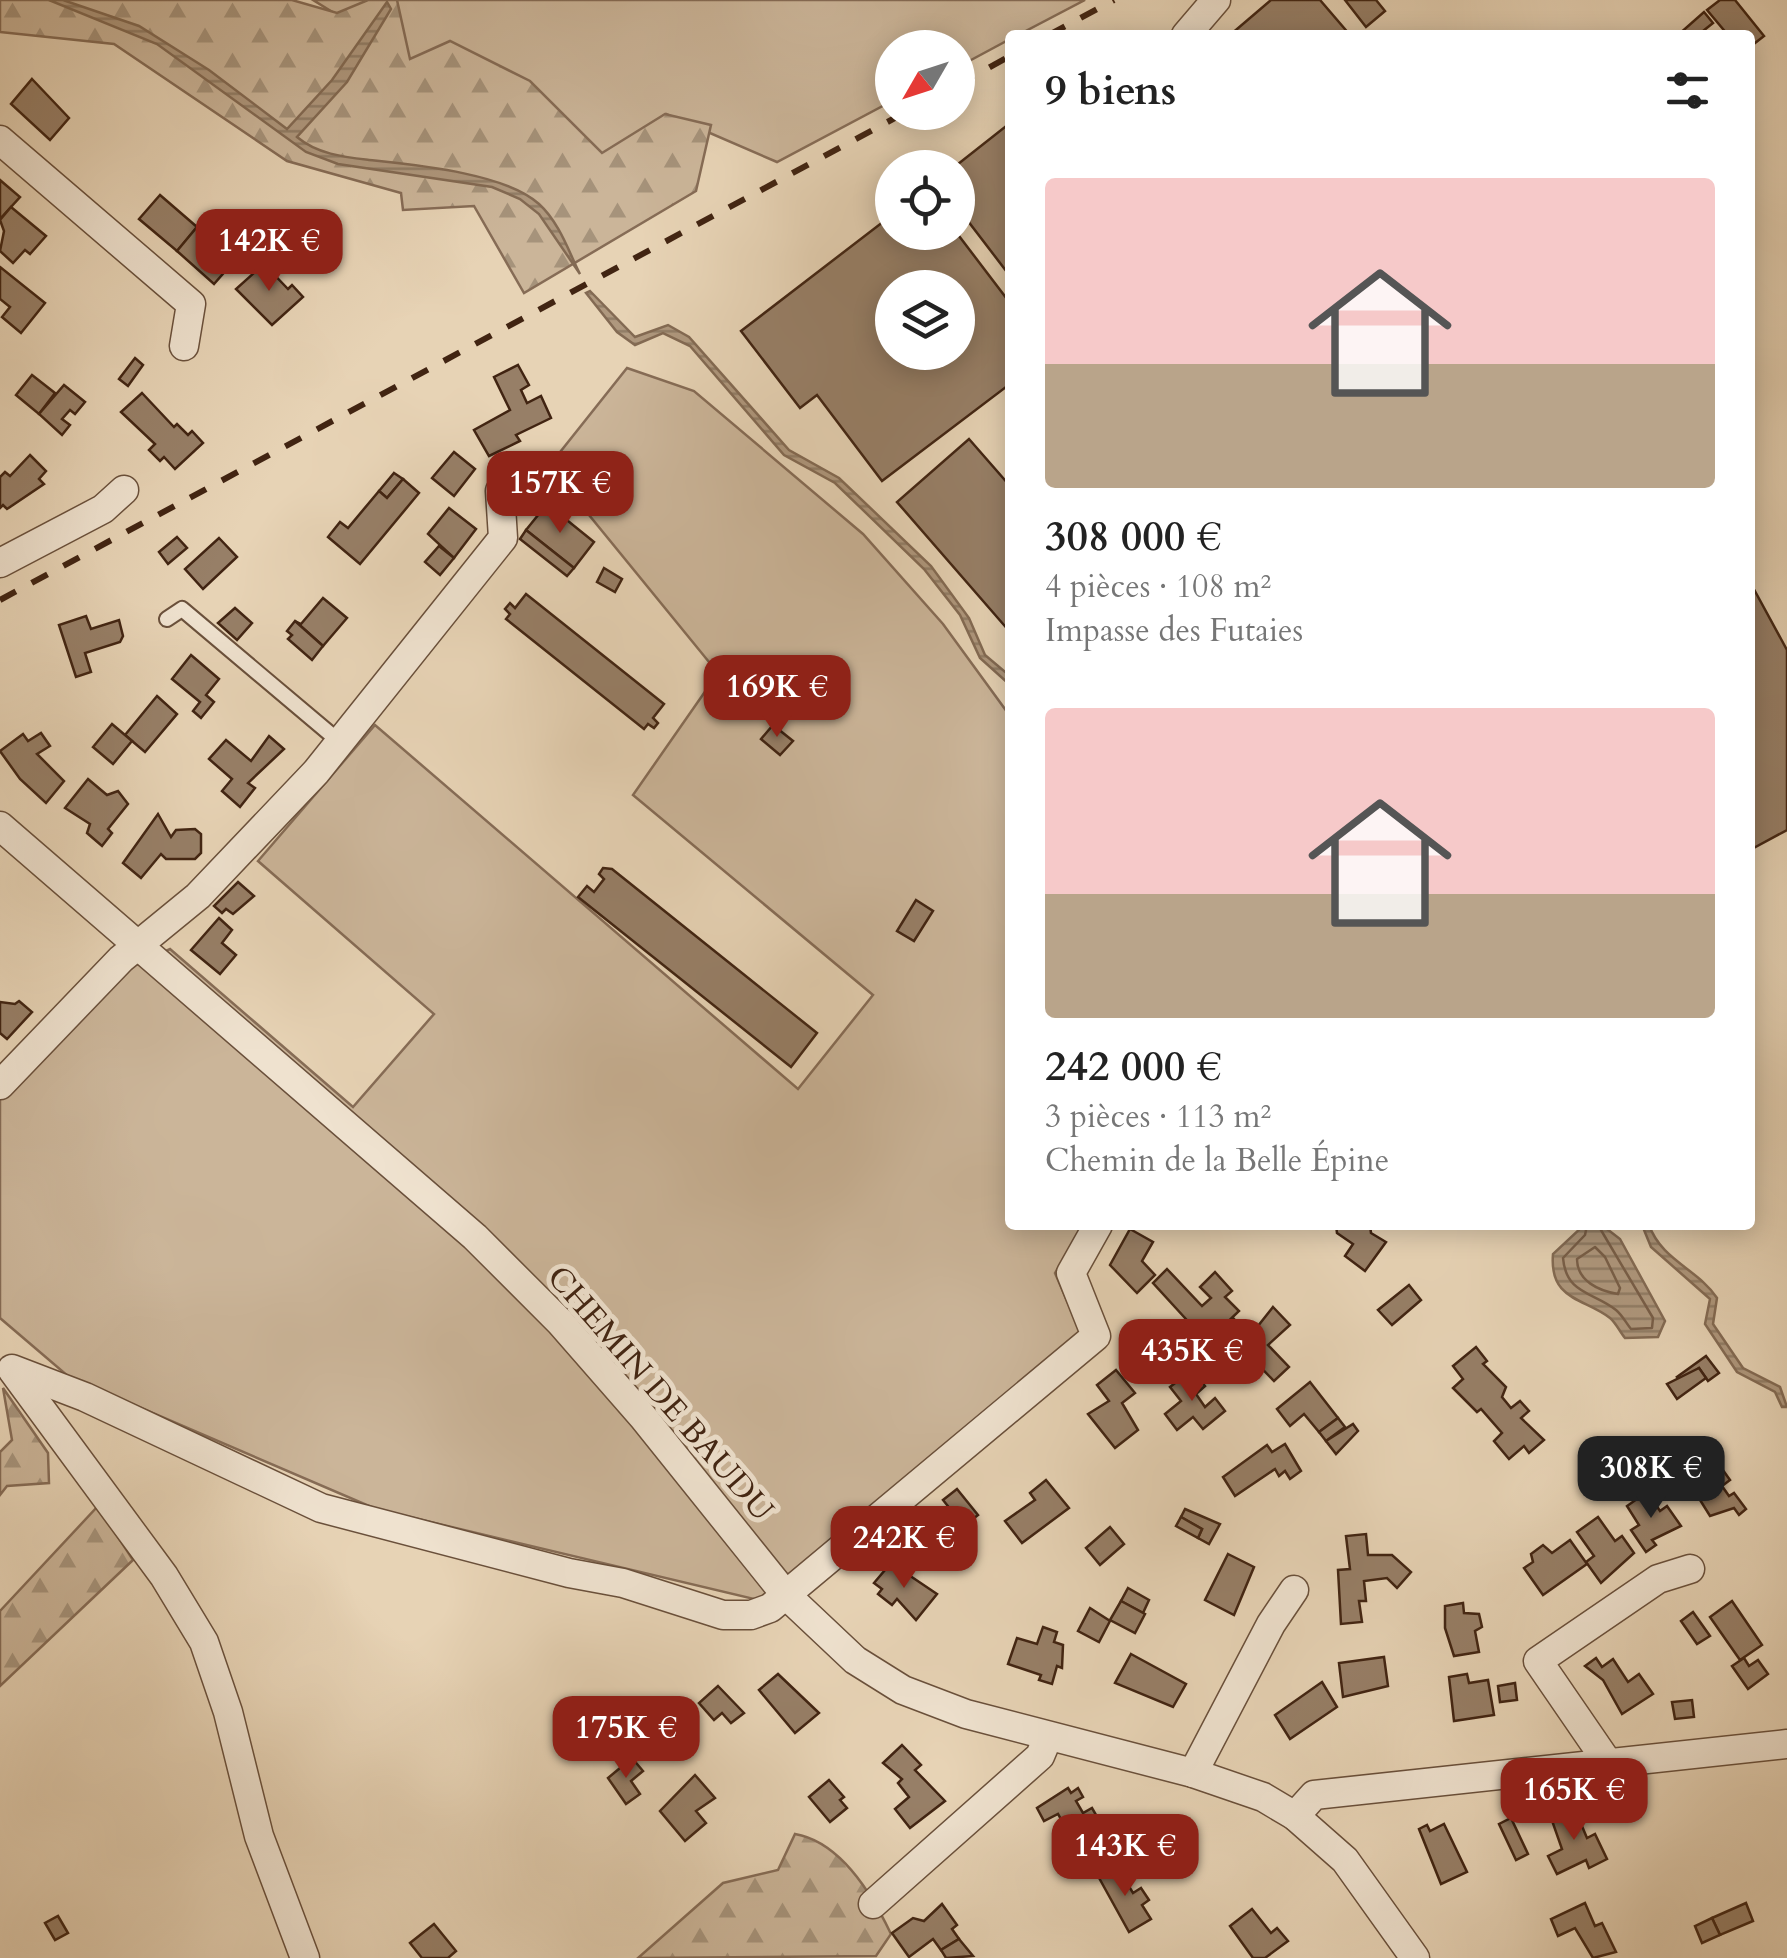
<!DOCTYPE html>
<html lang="fr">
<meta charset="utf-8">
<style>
:root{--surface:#fff;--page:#f6f6f6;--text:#222;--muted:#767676;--accent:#8f2418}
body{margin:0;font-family:Cardo,serif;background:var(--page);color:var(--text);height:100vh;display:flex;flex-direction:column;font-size:38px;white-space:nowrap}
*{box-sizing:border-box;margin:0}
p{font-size:32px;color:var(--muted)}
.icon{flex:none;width:55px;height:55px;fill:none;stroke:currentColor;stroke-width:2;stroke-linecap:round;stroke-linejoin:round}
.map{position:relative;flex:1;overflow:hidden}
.sheet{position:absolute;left:1005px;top:30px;width:750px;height:1200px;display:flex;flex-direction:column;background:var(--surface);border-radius:10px;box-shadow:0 5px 25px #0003}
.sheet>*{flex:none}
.needle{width:65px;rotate:231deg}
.buttons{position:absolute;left:875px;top:30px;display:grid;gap:20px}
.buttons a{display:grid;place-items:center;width:100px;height:100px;border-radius:50%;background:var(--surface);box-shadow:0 5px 25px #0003;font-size:50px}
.price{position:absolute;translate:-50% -85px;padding:0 22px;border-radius:20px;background:var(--accent);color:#fff;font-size:32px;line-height:65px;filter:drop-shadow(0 2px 5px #0008)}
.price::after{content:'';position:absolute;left:50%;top:60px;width:30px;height:22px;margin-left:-15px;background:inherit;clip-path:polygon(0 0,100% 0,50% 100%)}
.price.selected{background:#222;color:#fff}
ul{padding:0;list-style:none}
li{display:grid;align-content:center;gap:20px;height:530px;padding:0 40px}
li span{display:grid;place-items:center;height:310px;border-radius:10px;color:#555}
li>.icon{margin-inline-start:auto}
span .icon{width:180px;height:180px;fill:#fffc;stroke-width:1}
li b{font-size:42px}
h2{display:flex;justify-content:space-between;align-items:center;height:120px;padding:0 40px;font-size:42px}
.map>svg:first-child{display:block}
.green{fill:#cbb599;stroke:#866c56;stroke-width:2.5}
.forest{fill:url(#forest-firs);stroke:#866c56;stroke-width:2.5}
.water{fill:url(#water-rules);stroke:#836a53;stroke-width:2.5}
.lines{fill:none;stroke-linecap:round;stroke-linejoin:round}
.shore{stroke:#785e48;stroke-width:2.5}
.building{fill:#977f67;stroke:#412412;stroke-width:2.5;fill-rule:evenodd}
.service-casing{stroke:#6a503b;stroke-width:18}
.minor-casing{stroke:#6a503b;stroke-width:31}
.service{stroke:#efe2cf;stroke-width:14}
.minor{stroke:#efe2cf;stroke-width:28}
.rail{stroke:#412412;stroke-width:6;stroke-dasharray:18 18;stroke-linecap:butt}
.labels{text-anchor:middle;stroke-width:10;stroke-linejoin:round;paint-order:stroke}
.street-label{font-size:32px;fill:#412412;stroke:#efe2cf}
</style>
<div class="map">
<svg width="1787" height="1958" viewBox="0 0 1787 1958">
<defs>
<pattern id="forest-firs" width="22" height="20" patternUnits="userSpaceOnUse" patternTransform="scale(2.5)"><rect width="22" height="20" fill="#cbb599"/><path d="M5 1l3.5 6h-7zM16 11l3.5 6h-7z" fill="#a6937b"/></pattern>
<pattern id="water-rules" width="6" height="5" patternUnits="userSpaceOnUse" patternTransform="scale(2.5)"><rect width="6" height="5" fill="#af987e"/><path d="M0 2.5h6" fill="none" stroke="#907c66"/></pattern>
</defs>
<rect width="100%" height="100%" fill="#e7d3b5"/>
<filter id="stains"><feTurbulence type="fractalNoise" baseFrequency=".002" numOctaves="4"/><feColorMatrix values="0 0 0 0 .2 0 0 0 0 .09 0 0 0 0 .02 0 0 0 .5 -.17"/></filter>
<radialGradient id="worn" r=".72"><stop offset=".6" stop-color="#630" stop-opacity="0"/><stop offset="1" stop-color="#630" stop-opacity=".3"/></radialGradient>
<g class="green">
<path d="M313,0H1085L1018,35H1010V39L958,67V48H892V101L777,162L666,114L601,158L410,60Z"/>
<path d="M627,368L694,391L863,534L943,624L1010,716V1225H1085L1055,1273L1081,1333L758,1600L376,1509L69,1377L0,1318V1093L131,967L170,949L353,1107L434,1014L258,861L375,725L798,1089L873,995L633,795L718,673L549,466Z"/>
</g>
<g class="forest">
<path d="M0,0H292L337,13L368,0H397L410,59L450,41L530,81L602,153L665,114L711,125L696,191L524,293L474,206L403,210L401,193L287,161L114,44L0,32Z"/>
<path d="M3,1388L48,1453L49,1483L7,1486L0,1495V1452L12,1440Z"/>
<path d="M98,1506L133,1560L0,1686V1611Z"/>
<path d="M795,1834C841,1842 872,1894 891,1934L876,1956L638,1958L723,1883L778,1870Z"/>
</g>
<g class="water">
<path d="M49,0H63L139,26L209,70L287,129L332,80L387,2L391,9L347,82L297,137C317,154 344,157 369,160C415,165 505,173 539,204C560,223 570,255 580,274L539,214L520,199L492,187L338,164L306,152L157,44Z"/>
<path d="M590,291L635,337L668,325L689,337L789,450L839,478L931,566L969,618L985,655L1010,676V685L980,658L960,615L924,569L835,483L784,455L690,346L663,333L635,345L617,332L586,293Z"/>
<path d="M1584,1225L1607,1229L1620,1239L1665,1321L1658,1337L1625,1338C1620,1332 1616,1323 1610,1318C1585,1298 1549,1301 1553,1254Z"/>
<path d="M1642,1225H1649C1662,1261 1698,1269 1717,1298L1713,1324L1743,1368L1780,1387L1787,1407H1782L1775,1392L1737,1372L1705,1324L1710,1299L1651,1247Z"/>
</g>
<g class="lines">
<g class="shore">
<path d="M1587,1225L1585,1235L1563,1258C1566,1294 1593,1292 1616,1310C1623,1316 1626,1323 1631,1329L1652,1328L1653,1318L1598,1225"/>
<path d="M1595,1247L1605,1257L1620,1288L1618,1294C1599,1291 1577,1281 1577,1259Z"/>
</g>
</g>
<g class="building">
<path d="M1271,0H1320L1350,35H1230Z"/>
<path d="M1345,0H1376L1385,11L1366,27Z"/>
<path d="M1720,0H1735L1764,36L1750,47V35H1728L1707,10Z"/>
<path d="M1704,12L1713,23L1698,35H1678Z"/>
<path d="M32,79L69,118L50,140L11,104Z"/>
<path d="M1010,123V276L958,208V168H953Z"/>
<path d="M0,180L20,197L0,219Z"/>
<path d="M160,195L197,227L177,251L139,219Z"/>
<path d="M11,207L46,236L30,254L25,250L13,263L0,251L4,231L0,220Z"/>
<path d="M892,215V232H956L1010,303V384L882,481L817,395L800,408L741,331ZM892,288H958V352H892Z"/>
<path d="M197,227L235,260L214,284L177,251Z"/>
<path d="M264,264L288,289L292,285L303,297L272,325L236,289Z"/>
<path d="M0,267L45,303L21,333L2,317L10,307L0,299Z"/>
<path d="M135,358L143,365L128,386L119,379Z"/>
<path d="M518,365L529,385L521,390L527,403L541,396L551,418L516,435L520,441L489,456L474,430L510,410L494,377Z"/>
<path d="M32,375L55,393L39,414L16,395Z"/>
<path d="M64,385L85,402L75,414L70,410L62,419L70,425L62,435L39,414Z"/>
<path d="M142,393L174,427L177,424L188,435L192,431L203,443L175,469L164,457L160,461L149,450L155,444L121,412Z"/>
<path d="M969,439L1010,486V632L897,502Z"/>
<path d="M454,452L475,469L454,496L432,478Z"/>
<path d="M30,455L46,471L39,479L44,484L7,509L3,505L0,508V477L5,472L10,476Z"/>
<path d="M394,473L403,479L387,498L379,491Z"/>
<path d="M403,479L419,493L360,564L328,537L340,522L348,528L379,491L387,498Z"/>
<path d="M547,504L594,542L574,568L526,530Z"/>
<path d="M449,508L476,529L454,558L428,534Z"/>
<path d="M526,530L574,568L567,576L520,539Z"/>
<path d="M177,537L187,548L168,564L159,552Z"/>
<path d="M219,538L237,557L203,589L185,569Z"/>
<path d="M439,546L454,558L440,575L425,562Z"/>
<path d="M604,568L622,579L615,592L597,582Z"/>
<path d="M1750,582L1787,650V830L1750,850Z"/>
<path d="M526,594L664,704L653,718L658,723L654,728L648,724L644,729L506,619L510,614L505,609L510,603L515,608Z"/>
<path d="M323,598L347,618L323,646L295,621L301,624Z"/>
<path d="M235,608L252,623L237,640L218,623Z"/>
<path d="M86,616L91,629L119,620L123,636L120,642L85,653L91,672L76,677L59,625Z"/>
<path d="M295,621L323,646L312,660L288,639L292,635L287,631Z"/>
<path d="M191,655L219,679L206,695L214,702L201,718L193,711L200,702L172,679Z"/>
<path d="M157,696L177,714L145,752L125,735Z"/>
<path d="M112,724L132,741L113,764L93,747Z"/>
<path d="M773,725L793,741L780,755L761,739Z"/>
<path d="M41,733L50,746L37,754L64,781L46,803L20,779L0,751L23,734L28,741Z"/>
<path d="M269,736L284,749L248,783L255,788L240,807L222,791L232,779L209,759L226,740L251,761Z"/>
<path d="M88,779L107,795L118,791L128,804L108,829L112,833L102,846L87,833L90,824L65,808Z"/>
<path d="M158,814L171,837L176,830L195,829L201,834V853L195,859H166L161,854L141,878L123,863Z"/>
<path d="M603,868L612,869L817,1033L791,1067L578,897L587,886L594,892L604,879L599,874Z"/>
<path d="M238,882L254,896L233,914L226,909L222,913L214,906Z"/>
<path d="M916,900L933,911L914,941L897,931Z"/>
<path d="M219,918L232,930L222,943L236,955L220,974L191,950Z"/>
<path d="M19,1001L32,1012L7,1039L0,1033V1002L15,1004Z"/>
<path d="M1336,1225H1370L1371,1233L1386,1242L1365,1271L1345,1256L1353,1244L1337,1233Z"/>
<path d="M1130,1229L1153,1242L1142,1261L1155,1275L1137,1293L1110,1265Z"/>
<path d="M1167,1269L1202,1306L1211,1298L1200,1287L1215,1272L1232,1291L1225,1297L1239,1311L1207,1342L1153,1283Z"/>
<path d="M1409,1285L1421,1300L1392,1325L1378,1310Z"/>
<path d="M1273,1307L1290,1325L1268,1345L1289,1367L1274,1381L1240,1346L1232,1354L1216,1333L1233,1318L1250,1336Z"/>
<path d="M1476,1347L1487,1361L1483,1364L1506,1387L1502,1397L1511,1408L1520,1401L1529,1411L1521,1418L1544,1440L1529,1453L1524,1446L1509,1459L1494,1441L1502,1433L1481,1409L1477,1412L1453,1388L1463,1379L1453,1366Z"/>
<path d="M1706,1356L1719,1373L1708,1381L1699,1368L1681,1381L1677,1377Z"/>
<path d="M1699,1368L1706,1378L1677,1399L1667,1384Z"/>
<path d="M1116,1370L1135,1393L1122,1403L1138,1430L1115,1448L1088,1414L1109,1401L1097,1385Z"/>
<path d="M1192,1370L1205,1386L1196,1394L1205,1407L1215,1398L1225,1411L1203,1429L1193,1417L1177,1430L1165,1414L1181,1401L1170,1387Z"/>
<path d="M1310,1382L1338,1418L1319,1432L1304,1414L1290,1426L1277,1409Z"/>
<path d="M1338,1418L1345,1427L1326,1441L1319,1432Z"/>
<path d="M1353,1424L1358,1431L1336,1454L1326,1441Z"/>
<path d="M1285,1444L1301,1471L1290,1479L1285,1471L1279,1476L1275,1469L1235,1496L1223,1477L1267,1445L1272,1452Z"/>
<path d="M1715,1459L1730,1480L1722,1486L1729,1496L1734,1493L1746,1509L1739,1515L1734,1508L1710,1516L1687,1479Z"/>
<path d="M1046,1480L1069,1508L1022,1543L1005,1521L1035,1500L1030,1493Z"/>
<path d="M957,1489L978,1515L964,1526L943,1500Z"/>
<path d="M1647,1492L1660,1511L1667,1506L1681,1526L1652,1540L1656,1545L1646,1552L1631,1530L1639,1525L1627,1506Z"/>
<path d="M1185,1509L1220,1524L1209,1544L1198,1538L1202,1529L1181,1517Z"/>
<path d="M1181,1517L1202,1529L1198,1538L1176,1526Z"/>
<path d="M1598,1517L1615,1541L1622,1536L1634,1553L1601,1583L1586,1562L1594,1556L1577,1532Z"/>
<path d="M1110,1527L1124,1544L1100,1565L1086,1548Z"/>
<path d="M1366,1534L1368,1555H1392L1411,1572L1397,1588L1387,1578L1364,1581L1366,1601H1359L1362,1622L1341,1624L1338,1570L1350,1569L1346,1536Z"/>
<path d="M1570,1540L1587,1564L1543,1595L1524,1568L1533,1562L1531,1554L1543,1545L1552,1553Z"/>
<path d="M1228,1554L1254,1567L1234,1615L1205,1600Z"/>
<path d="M891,1563L937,1594L916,1620L897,1599L892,1605L878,1594L882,1589L874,1583Z"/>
<path d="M1128,1588L1149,1600L1143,1613L1121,1601Z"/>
<path d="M1121,1601L1145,1614L1135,1633L1110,1620Z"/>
<path d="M1732,1601L1762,1645L1740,1660L1710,1617Z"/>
<path d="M1463,1603L1464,1613L1479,1614L1482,1627L1475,1631L1479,1652L1454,1656L1445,1628V1606Z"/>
<path d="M1090,1608L1110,1621L1099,1642L1078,1631Z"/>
<path d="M1693,1612L1710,1636L1697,1644L1681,1621Z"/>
<path d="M1043,1627L1057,1632L1054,1642L1063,1645L1062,1668L1057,1666L1052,1684L1039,1680L1041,1675L1008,1664L1017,1638L1037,1644Z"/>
<path d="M1131,1654L1186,1684L1173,1707L1115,1683Z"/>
<path d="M1384,1657L1388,1686L1343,1697L1339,1663Z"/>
<path d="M1596,1658L1602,1667L1613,1659L1628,1682L1639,1674L1653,1694L1622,1714L1603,1680L1585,1666Z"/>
<path d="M1744,1658L1749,1666L1758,1660L1768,1674L1748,1689L1732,1666Z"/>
<path d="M778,1674L819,1713L795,1733L759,1690Z"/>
<path d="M1467,1674L1469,1683L1488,1680L1494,1715L1454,1721L1449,1677Z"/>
<path d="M1322,1682L1337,1707L1290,1739L1275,1715Z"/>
<path d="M1515,1683L1517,1700L1500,1702L1498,1686Z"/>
<path d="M718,1686L744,1713L731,1723L722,1713L714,1720L699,1703Z"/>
<path d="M1692,1700L1694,1717L1675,1719L1672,1702Z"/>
<path d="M902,1745L921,1765L915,1770L945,1801L910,1828L895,1809L909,1797L898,1783L902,1779L883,1763Z"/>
<path d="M632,1758L643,1771L631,1781L640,1794L626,1804L608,1778Z"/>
<path d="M695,1775L715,1798L696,1811L706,1823L685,1841L660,1811Z"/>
<path d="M829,1780L844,1797L840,1800L847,1808L830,1822L809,1797Z"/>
<path d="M1068,1788L1071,1793L1078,1788L1083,1797L1076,1801L1083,1813L1092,1808L1099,1820L1090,1826L1108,1846L1080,1862L1073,1850L1077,1848L1058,1814L1044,1821L1037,1808Z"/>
<path d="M1563,1806L1568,1816L1576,1812L1587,1838L1595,1834L1607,1859L1589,1868L1586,1860L1557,1874L1548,1856L1562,1849L1549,1812Z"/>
<path d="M1511,1818L1528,1854L1516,1860L1499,1824Z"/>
<path d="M1444,1824L1467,1872L1441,1884L1419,1829L1427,1825L1430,1831Z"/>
<path d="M1116,1865L1133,1893L1141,1888L1149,1900L1142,1905L1151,1919L1129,1932L1098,1876Z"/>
<path d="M1585,1903L1595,1926L1602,1923L1616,1952L1593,1958L1575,1928L1558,1936L1551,1919Z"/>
<path d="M1746,1903L1753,1921L1720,1935L1712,1918Z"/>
<path d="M942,1904L957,1925L952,1929L959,1939L941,1950L933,1939L909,1957L892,1933L913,1918L924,1921Z"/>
<path d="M1252,1909L1271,1933L1277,1928L1288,1941L1265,1958H1253L1230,1926Z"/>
<path d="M58,1916L68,1933L55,1940L45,1923Z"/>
<path d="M1712,1918L1720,1935L1702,1943L1695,1926Z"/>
<path d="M434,1924L456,1951L448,1958H422L410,1943Z"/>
<path d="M959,1939L973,1956L946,1958L941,1950Z"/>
</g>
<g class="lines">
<g class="service-casing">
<path id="service" d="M167,619L182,609L341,743"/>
</g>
<g class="minor-casing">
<g id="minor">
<path d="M1186,35L1216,0"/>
<path d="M0,140L191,304L184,346"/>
<path d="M0,563L103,509L124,490"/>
<path d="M0,826L475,1237L560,1322L643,1417L785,1594L855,1660L903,1690L966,1714L1193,1773L1263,1797L1295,1816L1345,1860L1415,1958"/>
<path d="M0,1085L121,959L198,896L316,772L503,538L500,491"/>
<path d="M12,1369L85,1397L321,1508L569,1573L623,1583L723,1615H751L770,1608L1096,1336L1071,1273L1098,1225"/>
<path d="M13,1371L164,1576L204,1642L228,1712L259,1836L305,1958"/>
<path d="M1608,1763L1538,1661L1658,1579L1690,1569"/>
<path d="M1193,1773L1271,1624L1294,1590"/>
<path d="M1295,1816L1314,1795L1787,1744"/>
<path d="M873,1904L1040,1756L1048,1737"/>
</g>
</g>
<use href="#service" class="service"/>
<use href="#minor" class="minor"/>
<g class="rail">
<path d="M1049,35L1114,0"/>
<path d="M958,85L1010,56"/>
<path d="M0,600L906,112"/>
</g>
</g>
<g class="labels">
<g class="street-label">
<text transform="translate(661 1393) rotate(49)" y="11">CHEMIN DE BAUDU</text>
</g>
</g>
<rect width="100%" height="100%" filter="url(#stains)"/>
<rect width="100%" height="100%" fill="url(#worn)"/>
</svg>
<div class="buttons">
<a><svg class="needle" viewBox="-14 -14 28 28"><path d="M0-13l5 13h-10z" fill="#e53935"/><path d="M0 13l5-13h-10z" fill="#767676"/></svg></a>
<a><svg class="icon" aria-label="locate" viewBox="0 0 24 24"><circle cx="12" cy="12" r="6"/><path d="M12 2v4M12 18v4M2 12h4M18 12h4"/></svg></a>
<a><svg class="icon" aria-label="layers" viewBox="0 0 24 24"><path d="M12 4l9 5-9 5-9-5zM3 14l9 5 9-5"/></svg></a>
</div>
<b class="price" style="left:269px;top:294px">142K €</b>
<b class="price" style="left:560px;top:536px">157K €</b>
<b class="price" style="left:777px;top:740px">169K €</b>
<b class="price" style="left:1192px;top:1404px">435K €</b>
<b class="price selected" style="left:1651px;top:1521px">308K €</b>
<b class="price" style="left:904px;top:1591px">242K €</b>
<b class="price" style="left:626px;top:1781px">175K €</b>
<b class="price" style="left:1574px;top:1843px">165K €</b>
<b class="price" style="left:1125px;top:1899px">143K €</b>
<section class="sheet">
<h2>9 biens<svg class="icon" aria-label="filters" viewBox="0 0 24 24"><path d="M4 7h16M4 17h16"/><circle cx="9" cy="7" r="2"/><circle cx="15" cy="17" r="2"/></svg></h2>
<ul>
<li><span style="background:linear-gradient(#f6c9c9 60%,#b9a48a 0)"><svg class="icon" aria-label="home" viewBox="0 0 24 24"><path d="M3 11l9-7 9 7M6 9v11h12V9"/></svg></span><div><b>308 000 €</b><p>4 pièces · 108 m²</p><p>Impasse des Futaies</p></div></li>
<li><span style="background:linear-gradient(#f6c9c9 60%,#b9a48a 0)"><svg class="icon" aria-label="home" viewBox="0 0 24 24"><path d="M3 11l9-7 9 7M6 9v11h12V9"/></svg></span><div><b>242 000 €</b><p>3 pièces · 113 m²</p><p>Chemin de la Belle Épine</p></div></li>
</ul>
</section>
</div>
